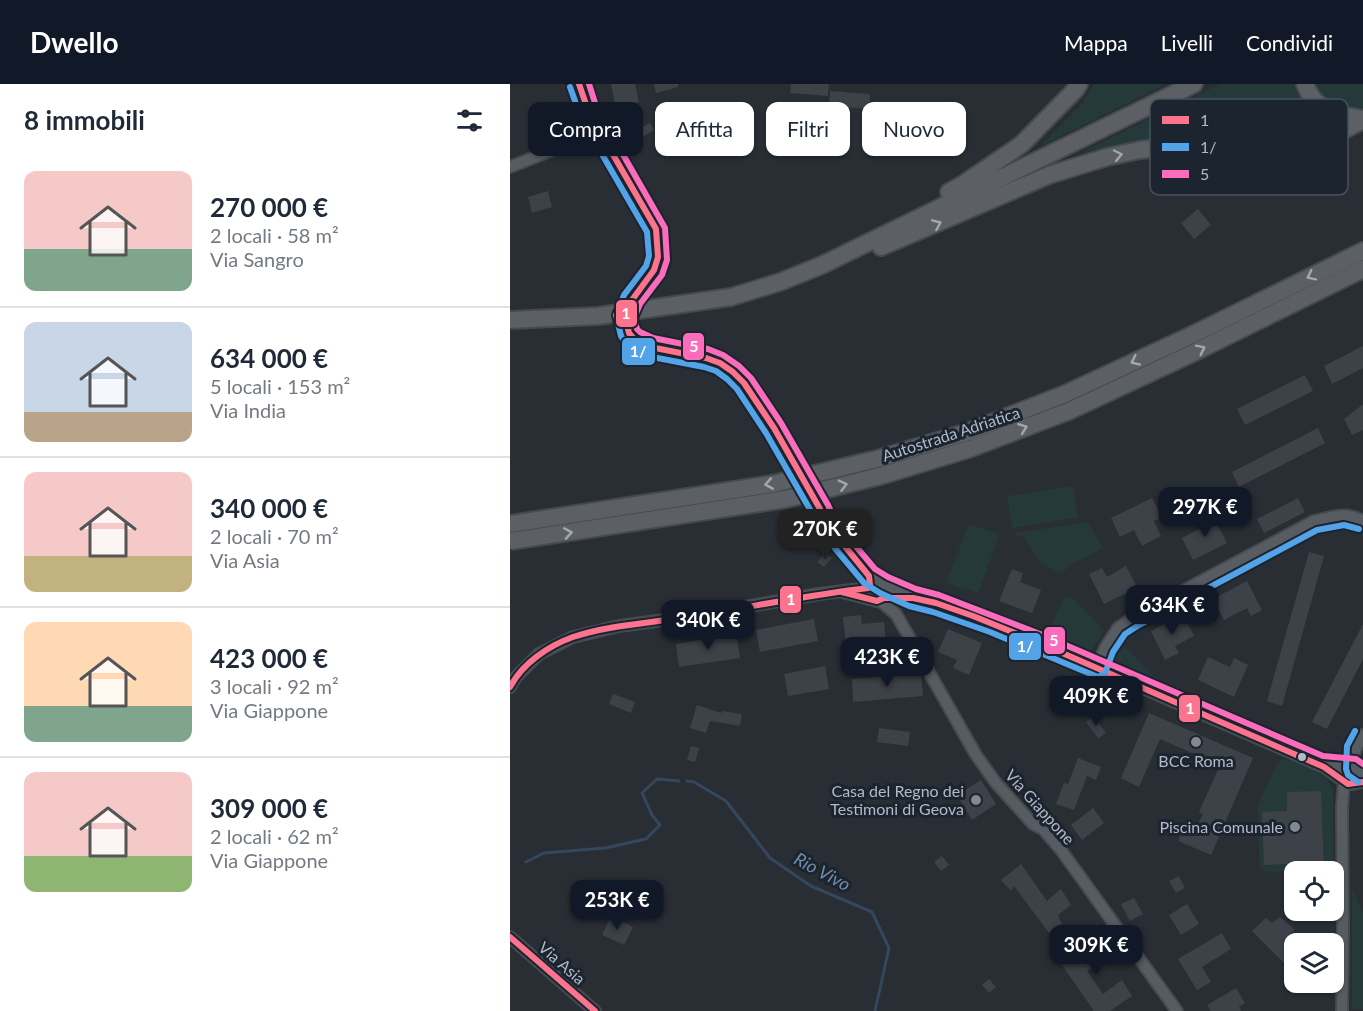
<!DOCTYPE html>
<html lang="it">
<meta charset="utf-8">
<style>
:root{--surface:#fff;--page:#f6f6f7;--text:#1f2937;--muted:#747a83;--line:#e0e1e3;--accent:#111827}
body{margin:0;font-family:Lato,sans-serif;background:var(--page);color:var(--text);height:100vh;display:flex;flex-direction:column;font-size:22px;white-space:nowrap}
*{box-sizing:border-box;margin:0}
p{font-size:20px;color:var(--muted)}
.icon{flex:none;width:33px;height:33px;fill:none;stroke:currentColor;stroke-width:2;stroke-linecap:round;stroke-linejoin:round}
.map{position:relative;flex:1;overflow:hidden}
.drawer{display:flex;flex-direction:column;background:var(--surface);width:510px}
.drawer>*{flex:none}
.hud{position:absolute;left:18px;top:18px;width:570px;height:54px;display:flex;gap:12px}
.controls{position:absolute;left:774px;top:777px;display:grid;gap:12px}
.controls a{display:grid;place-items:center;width:60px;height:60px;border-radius:12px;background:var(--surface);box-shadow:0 2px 4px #0004;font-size:30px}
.price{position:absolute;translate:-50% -51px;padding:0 14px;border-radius:12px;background:var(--accent);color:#fff;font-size:20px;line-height:39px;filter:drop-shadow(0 2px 3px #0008)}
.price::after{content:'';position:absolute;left:50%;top:36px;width:18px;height:14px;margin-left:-9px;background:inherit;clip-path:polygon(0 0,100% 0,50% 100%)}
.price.selected{background:#222;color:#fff}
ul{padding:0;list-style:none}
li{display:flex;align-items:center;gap:18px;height:150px;padding:0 24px}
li+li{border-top:2px solid var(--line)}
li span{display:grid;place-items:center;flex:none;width:168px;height:120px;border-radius:12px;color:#555}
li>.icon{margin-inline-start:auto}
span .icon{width:72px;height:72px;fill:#fffc;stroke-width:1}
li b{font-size:26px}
h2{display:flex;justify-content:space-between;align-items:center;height:72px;padding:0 24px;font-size:26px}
.pill{padding:0 21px;border-radius:12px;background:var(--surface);box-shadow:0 2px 4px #0004;font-size:21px;line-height:54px}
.pill.selected{background:var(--accent);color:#fff}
header{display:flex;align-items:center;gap:36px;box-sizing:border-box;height:84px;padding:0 30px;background:var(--accent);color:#fff}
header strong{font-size:28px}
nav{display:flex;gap:33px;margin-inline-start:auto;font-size:21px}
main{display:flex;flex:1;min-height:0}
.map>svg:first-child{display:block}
.green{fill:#25383a}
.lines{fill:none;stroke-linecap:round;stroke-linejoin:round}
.stream{stroke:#35475d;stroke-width:3}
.building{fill:#3d4248}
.minor-casing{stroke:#464a4f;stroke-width:14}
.highway-casing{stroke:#454a4f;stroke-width:20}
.minor{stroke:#575c63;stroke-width:10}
.highway{stroke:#5c5f63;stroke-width:16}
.highway-bridge-casing{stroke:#454a4f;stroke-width:20;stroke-linecap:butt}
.highway-bridge{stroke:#5c5f63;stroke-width:16}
.bus-1-casing{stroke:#1b242f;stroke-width:10}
.bus-2-casing{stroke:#1b242f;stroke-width:10}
.bus-3-casing{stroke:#1b242f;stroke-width:10}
.bus-1{stroke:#fc738d;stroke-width:6}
.bus-2{stroke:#53a3e8;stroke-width:6}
.bus-3{stroke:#fb6dba;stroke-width:6}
.oneway{stroke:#a0a8b2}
.poi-dot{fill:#818993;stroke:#1b242f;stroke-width:2}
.bus-dot{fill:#b1bac6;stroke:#1b242f;stroke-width:2}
.labels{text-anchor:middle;stroke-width:6;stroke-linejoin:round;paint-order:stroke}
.street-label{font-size:16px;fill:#b1bac6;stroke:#1b242f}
.poi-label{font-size:16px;fill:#b1bac6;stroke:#1b242f;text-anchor:end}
.water-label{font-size:18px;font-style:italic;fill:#718caa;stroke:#1b242f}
.key{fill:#1b242f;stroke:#48515c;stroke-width:1.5}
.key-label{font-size:16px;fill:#b1bac6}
.line-badge{stroke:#1b242f;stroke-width:2}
.badge-label{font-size:16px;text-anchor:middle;font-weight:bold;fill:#fff}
</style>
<header>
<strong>Dwello</strong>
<nav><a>Mappa</a><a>Livelli</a><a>Condividi</a></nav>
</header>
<main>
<section class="drawer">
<h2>8 immobili<svg class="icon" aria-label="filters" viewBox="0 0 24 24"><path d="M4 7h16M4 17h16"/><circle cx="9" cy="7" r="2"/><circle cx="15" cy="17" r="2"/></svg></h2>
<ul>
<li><span style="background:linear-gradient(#f6c9c9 65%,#7fa58c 0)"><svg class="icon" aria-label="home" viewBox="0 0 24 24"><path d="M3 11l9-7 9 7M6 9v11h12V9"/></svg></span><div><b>270 000 €</b><p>2 locali · 58 m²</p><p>Via Sangro</p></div></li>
<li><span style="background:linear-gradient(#c9d6e8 75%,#b9a48a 0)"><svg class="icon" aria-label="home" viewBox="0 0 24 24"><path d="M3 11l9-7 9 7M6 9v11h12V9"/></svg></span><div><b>634 000 €</b><p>5 locali · 153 m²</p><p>Via India</p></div></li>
<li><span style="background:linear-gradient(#f6c9c9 70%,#c2b280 0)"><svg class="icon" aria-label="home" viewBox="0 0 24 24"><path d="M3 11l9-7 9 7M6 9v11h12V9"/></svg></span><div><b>340 000 €</b><p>2 locali · 70 m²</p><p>Via Asia</p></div></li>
<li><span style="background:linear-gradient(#ffd9b3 70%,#7fa58c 0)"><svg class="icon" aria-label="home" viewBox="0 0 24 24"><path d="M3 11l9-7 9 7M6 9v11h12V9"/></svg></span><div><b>423 000 €</b><p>3 locali · 92 m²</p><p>Via Giappone</p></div></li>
<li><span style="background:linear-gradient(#f6c9c9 70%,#8fb573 0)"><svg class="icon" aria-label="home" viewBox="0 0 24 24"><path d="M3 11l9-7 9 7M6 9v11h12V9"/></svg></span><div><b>309 000 €</b><p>2 locali · 62 m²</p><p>Via Giappone</p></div></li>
</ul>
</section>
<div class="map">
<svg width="853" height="927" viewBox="0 0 853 927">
<rect width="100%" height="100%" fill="#282e34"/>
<g class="green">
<path d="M584,0H656L531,62L572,20Z"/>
<path d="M710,0H789L791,8L802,26L825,39L811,41L670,49L570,69Z"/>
<path d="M802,0H853V25L845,28L817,21Z"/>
<path d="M563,402L568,433L502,444L497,412Z"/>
<path d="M577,438L594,464L560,481L552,489L531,480L513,452H506L505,449Z"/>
<path d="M459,440L490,450L468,509L436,499Z"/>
<path d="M560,512L594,546L583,565L579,566L538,549L553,515Z"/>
<path d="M610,557L642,591L641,593L604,576L602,569Z"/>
<path d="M772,675C784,676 807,686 816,694C820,698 821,702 823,707V781L819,785L762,788L752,787L750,784L747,723L767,679Z"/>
<path d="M842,804L853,829V925H842Z"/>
</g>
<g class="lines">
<g class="stream">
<path d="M177,697L184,698L216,717L260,774L301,802L362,828L379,864L365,927"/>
<path d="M16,778L34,769L95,764L136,755L150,741L142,731L132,709L147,695L169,697"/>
</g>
</g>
<g class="building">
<path d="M101,0H125L129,18L106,25Z"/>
<path d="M144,0H168V3L146,9Z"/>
<path d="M281,0H319L318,12L280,9Z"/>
<path d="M320,7L360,10L359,25L319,22Z"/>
<path d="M163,28L181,49L168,60L151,39Z"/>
<path d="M207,29L212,35L196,50L190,43Z"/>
<path d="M140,39L144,46L134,52L129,45Z"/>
<path d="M38,107L42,123L22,129L18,113Z"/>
<path d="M688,125L701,141L684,155L671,139Z"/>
<path d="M853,262V284L822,300L814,282Z"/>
<path d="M795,291L803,307L735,341L727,325Z"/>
<path d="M853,320V346L842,351L834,335Z"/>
<path d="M808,344L815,359L729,403L722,388Z"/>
<path d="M642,414L652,433L644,437L651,452L632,462L624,446L610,453L601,434Z"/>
<path d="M788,414L795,428L754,449L747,435Z"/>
<path d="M702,430L717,459L683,476L672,454L693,443L690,436Z"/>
<path d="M799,468L814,472L772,622L757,617Z"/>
<path d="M315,469L322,474L314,483L307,478Z"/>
<path d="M616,482L628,505L615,511L614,510L594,520L579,490L592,484L597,493Z"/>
<path d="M502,485L513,489L510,498L531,506L522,529L489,517Z"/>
<path d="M737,497L752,526L741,532L737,524L714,536L703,515Z"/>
<path d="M673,530L684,552L665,562L669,569L655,576L641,547Z"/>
<path d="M351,531L352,540L374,538L376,562L355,564L356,569L337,571L333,533Z"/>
<path d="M304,535L308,557L250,568L246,546Z"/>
<path d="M853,540V575L817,645L802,638Z"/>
<path d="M438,545L472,559L459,591L443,584L447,576L428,568Z"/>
<path d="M226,550L230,574L169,583L166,560Z"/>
<path d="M698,573L720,583L724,574L738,581L724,613L688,596Z"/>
<path d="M315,582L319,605L278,612L274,590Z"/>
<path d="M411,590L413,612L343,618L342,595Z"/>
<path d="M103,610L125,618L121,629L99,620Z"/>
<path d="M187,621L211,629L212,627L232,630L230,642L200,637L196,649L180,644Z"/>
<path d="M639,629L743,674L701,771L668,757L676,739L686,744L693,730L689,728L710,681L650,655L629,703L611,694Z"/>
<path d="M583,632L596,649L588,654L576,638Z"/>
<path d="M369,644L400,648L398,662L367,658Z"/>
<path d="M181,662L189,664L185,678L177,676Z"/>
<path d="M568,674L591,683L586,696L577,692L564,726L546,720L554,699L558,700Z"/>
<path d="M471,696L486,720L462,736L447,711Z"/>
<path d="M811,707L814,786L781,787V780L754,781L752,728L777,727V708Z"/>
<path d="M583,724L594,739L572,756L561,741Z"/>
<path d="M432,772L439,781L431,787L424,778Z"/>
<path d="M511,780L537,817L551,805L561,821L548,831L552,840L539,849L504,802L501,807L491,796Z"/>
<path d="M669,792L675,804L666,809L659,797Z"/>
<path d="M624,814L633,830L620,837L611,820Z"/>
<path d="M677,820L689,840L671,851L659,831Z"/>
<path d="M101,832L123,843L114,861L92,851Z"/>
<path d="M770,833L785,846L776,854L784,863V889L742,847L756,834L762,839Z"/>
<path d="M712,849L721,865L692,883L701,898L687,906L668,875Z"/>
<path d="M599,850L609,866L577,887L593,910L612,896L622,912L600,927H584L552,881Z"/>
<path d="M479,895L486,903L479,909L472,901Z"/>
<path d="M726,904L735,919L729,923L731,927H701L697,921Z"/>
</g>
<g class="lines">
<g class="minor-casing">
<g id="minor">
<path d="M69,0L79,29L146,145L148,173L144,186L129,205L122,216L115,233L119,249L124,255L140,263L196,274L210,279L223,288L234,299L264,344L310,425L316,439L332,460L359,492L374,501L403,514"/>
<path d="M0,83L90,47"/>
<path d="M332,508L367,517L374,514H403L426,519L463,532L527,558L814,683L838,700H842L853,698"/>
<path d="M370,517L386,530L466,671L486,699L523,740L533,745L551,766L667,927"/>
<path d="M587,584L595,564L608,544L624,533L804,437C823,433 835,427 853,437"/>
<path d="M0,603L5,594L29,570L63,553L109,542L177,533L309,510L358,504"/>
<path d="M814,683L844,684L853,691"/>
<path d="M839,684L846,664L853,651"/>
<path d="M0,853L85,927"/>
<path d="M832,927L833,845L832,723L834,698"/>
</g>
</g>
<g class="highway-casing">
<g id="highway">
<path d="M795,0C805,28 827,31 853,35"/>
<path d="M439,108L452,101L512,60L566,5L569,0"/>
<path d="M371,163L539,91L597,73L630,66L664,62L814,49L834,46L853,36"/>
<path d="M158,222L221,213L270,198L312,181L684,0"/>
<path d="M458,348L555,310L684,250L853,167"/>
<path d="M459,365L559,327L685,268L853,185"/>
</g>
</g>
<use href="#minor" class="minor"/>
<use href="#highway" class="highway"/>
<g class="highway-bridge-casing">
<g id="highway-bridge">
<path d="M0,236L88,232L158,222"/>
<path d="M0,440L263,400L367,375L458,348"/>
<path d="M0,457L276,415L370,392L459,365"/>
</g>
</g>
<use href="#highway-bridge" class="highway-bridge"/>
<g class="bus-1-casing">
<g id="bus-1">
<path d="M332,508L367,517L374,514H403L426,519L463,532L527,558L814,683L838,700L853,698"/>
<path d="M0,603C13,579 38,562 63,553C99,541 140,539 177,533C237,524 297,511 358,504L360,501L359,492L316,439L310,425L264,344L234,299L223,288L210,279L196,274L140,263L124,255L119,249L115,233L122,216L144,186L148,173L146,145L79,29L69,0"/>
<path d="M0,853L85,927"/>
</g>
</g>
<g class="bus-2-casing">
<g id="bus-2">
<path d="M60,3L71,34L137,148L139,172L136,182L114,211L106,231L111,252L117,261L137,272L194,283L206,287L217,295L227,305L256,349L302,429L308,444L354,499L370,509L399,522L423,528L480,548L588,593L595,589L603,568L615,550L629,541L807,446L834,441L849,445"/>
<path d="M845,647L837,662L836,685L838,691L848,698"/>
</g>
</g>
<g class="bus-3-casing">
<path id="bus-3" d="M79,0L87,25L155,144L157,176L152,191L130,220L124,234L127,245L130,248L143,254L198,265L213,271L229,282L241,294L271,339L318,421L324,434L339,454L365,485L378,493L406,505L429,511L530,550L813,672L846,675L853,680"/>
</g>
<use href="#bus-1" class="bus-1"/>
<use href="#bus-2" class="bus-2"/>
<use href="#bus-3" class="bus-3"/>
</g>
<defs><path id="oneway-chevron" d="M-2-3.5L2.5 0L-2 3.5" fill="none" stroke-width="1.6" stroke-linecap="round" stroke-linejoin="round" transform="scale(1.5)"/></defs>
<g class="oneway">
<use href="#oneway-chevron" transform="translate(608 71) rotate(-12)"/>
<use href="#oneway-chevron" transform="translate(427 140) rotate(-23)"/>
<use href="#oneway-chevron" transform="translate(801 192) rotate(154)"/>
<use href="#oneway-chevron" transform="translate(691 265) rotate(-26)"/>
<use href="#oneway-chevron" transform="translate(625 277) rotate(155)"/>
<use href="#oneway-chevron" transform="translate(513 344) rotate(-21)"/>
<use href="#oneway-chevron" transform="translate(259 400) rotate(170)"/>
<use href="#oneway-chevron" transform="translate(333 401) rotate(-14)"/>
<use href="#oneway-chevron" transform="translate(58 449) rotate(-9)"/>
</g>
<g class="poi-dot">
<circle cx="686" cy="658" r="6"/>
<circle cx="466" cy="716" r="6"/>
<circle cx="785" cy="743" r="6"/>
</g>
<circle class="bus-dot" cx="792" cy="673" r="5"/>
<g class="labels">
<g class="street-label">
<text transform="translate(441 350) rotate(-18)" y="6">Autostrada Adriatica</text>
<text transform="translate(530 723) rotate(48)" y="6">Via Giappone</text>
<text transform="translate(52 879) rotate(41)" y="6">Via Asia</text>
</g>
<g class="poi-label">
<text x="686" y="683" text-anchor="middle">BCC Roma</text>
<text x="454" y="713">Casa del Regno dei<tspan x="454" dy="18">Testimoni di Geova</tspan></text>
<text x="773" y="749">Piscina Comunale</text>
</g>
<g class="water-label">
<text transform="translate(312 788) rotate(28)" y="6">Rio Vivo</text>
</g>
</g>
<rect x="640" y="15" width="198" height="96" rx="9" class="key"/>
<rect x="652" y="32" width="27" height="8" fill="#fc738d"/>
<rect x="652" y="59" width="27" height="8" fill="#53a3e8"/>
<rect x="652" y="86" width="27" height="8" fill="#fb6dba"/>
<g class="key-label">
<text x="690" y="42">1</text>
<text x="690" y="69">1/</text>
<text x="690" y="96">5</text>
</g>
<g class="line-badge">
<rect x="105" y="215" width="23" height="29" rx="6" fill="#fc738d"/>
<rect x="172" y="248" width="23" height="29" rx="6" fill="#fb6dba"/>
<rect x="111" y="253" width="35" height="29" rx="6" fill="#53a3e8"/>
<rect x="269" y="501" width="23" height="29" rx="6" fill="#fc738d"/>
<rect x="533" y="542" width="23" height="29" rx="6" fill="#fb6dba"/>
<rect x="498" y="548" width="34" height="29" rx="6" fill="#53a3e8"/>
<rect x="668" y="610" width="23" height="29" rx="6" fill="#fc738d"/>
</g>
<g class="badge-label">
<text x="116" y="235">1</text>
<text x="184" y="268">5</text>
<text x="128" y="273">1/</text>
<text x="281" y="521">1</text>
<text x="544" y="562">5</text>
<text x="515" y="568">1/</text>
<text x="680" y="630">1</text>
</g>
</svg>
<div class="controls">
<a><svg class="icon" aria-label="locate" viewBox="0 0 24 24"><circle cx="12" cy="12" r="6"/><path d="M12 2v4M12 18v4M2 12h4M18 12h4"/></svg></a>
<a><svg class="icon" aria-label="layers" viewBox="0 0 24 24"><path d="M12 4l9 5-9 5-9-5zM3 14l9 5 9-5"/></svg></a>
</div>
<b class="price" style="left:695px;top:454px">297K €</b>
<b class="price selected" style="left:315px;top:476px">270K €</b>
<b class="price" style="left:662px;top:552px">634K €</b>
<b class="price" style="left:198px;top:567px">340K €</b>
<b class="price" style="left:377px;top:604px">423K €</b>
<b class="price" style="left:586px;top:643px">409K €</b>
<b class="price" style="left:107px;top:847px">253K €</b>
<b class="price" style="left:586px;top:892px">309K €</b>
<div class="hud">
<a class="pill selected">Compra</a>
<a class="pill">Affitta</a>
<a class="pill">Filtri</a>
<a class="pill">Nuovo</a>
</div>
</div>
</main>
